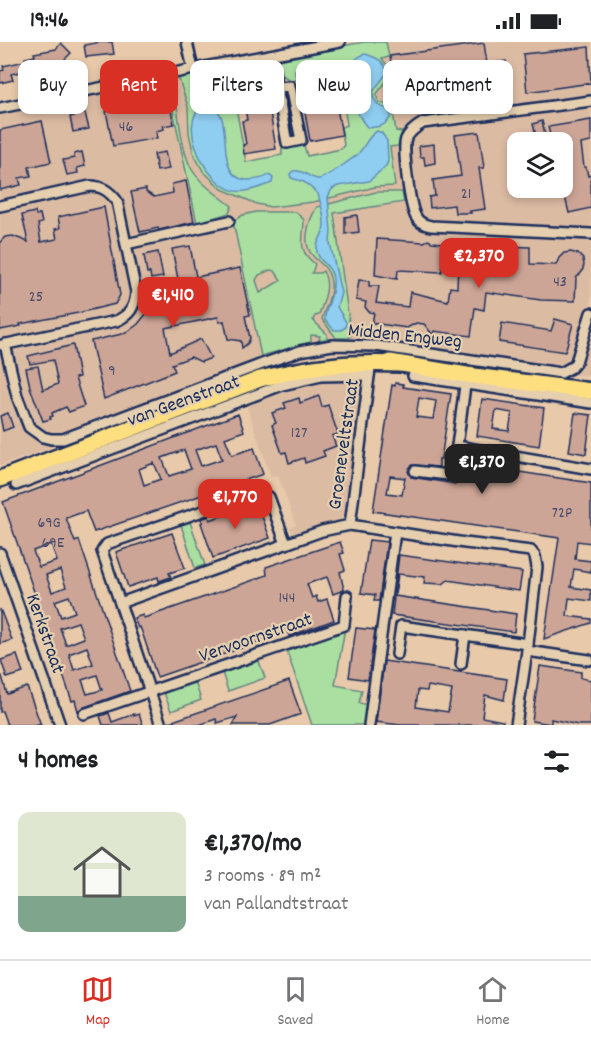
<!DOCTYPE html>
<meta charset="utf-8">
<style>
:root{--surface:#fff;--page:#f2f2f2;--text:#202124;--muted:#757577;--line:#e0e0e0;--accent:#d93025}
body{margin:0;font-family:Dekko,sans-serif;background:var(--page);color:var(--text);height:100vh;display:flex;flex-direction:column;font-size:22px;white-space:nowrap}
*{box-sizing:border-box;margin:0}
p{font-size:20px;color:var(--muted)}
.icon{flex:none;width:33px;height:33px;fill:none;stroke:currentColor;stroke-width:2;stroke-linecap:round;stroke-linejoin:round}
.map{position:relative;height:683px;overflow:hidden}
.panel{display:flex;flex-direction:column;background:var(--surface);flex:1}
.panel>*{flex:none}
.banner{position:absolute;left:18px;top:18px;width:555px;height:54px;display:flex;gap:12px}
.controls{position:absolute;left:507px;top:90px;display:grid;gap:12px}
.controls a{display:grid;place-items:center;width:66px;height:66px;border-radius:12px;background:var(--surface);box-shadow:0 3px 9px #0003;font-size:30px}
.price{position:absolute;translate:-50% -51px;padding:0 14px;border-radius:12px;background:var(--accent);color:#fff;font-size:20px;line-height:39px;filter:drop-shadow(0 2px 3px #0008)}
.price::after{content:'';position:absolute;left:50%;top:36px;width:18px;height:14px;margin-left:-9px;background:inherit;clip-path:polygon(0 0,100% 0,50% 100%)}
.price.current{background:#222;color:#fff}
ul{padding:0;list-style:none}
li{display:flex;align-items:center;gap:18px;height:150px;padding:0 18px}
li span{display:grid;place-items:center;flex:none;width:168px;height:120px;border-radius:12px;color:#555}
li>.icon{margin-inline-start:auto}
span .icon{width:72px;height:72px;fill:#fffc;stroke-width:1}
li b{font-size:26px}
h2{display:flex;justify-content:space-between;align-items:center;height:72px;padding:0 18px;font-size:26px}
.chip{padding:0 21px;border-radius:12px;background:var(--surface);box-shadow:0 3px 9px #0003;font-size:21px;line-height:54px}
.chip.current{background:var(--accent);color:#fff}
.status{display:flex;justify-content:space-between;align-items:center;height:42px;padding:0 30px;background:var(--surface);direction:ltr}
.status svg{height:16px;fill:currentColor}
.menu{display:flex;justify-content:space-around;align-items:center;height:84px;border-top:2px solid var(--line);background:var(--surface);font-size:16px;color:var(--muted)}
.menu a{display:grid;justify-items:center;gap:3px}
.menu .current{color:var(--accent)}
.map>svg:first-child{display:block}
.built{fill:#dcbba3;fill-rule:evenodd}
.green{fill:#abdfa1;stroke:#638780;stroke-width:1.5;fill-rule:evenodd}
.water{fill:#90cef1;stroke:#618eb6;stroke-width:1.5}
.building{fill:#cda596;stroke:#1b2f5e;stroke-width:1.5;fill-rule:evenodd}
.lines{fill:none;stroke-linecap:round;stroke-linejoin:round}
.street-casing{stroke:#1b2f5e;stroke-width:14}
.primary-casing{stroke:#1b2f5e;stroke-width:20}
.street{stroke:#e5cfae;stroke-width:9}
.primary{stroke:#fedf80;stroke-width:15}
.labels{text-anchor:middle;stroke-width:4.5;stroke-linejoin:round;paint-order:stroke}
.number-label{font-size:16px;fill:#484c6c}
.street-label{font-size:20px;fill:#1b2f5e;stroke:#e5cfae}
</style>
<div class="status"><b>19:46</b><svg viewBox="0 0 49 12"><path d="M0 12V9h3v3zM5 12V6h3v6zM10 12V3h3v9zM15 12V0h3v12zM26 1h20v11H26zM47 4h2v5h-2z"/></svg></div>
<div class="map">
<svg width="591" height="683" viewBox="0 0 591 683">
<rect width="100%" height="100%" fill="#e8c9aa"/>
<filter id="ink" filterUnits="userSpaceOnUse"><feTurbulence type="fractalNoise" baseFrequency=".0167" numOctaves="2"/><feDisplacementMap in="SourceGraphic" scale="12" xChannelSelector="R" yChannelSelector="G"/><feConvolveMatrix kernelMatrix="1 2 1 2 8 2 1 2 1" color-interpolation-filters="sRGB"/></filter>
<g filter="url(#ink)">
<g class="built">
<path d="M362,0H591V334L469,326L344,308L306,314L263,328L0,424V66L176,28L243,121L248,125L343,108L351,97L336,5ZM518,100H562V146H518Z"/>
<path d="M328,339H358L363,344L343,473L340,478L294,491L289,486L296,483L278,433L271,435L246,362L299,344Z"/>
</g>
<g class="green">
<path d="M364,0H386L389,15L382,17L389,25L390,34L376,53L379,60L392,65L396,89L402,90L398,104L390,105L395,144L375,145L313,160L271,165L257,162L222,147L203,129L193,110L189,91L188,65L178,34L261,19L263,20L266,31L231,38L246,120L282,113V107L304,103L307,114L341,107L344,103L341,85L347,83L337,21L295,28L296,38H290L280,32C279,25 277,21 281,15Z"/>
<path d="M173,39C178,64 180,105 191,126C200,142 218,153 232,164L229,171L197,181L167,40Z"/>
<path d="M376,150H402L404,160L334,171L351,294L348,296H336L322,277C326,263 334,250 330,236C328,225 319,221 313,214C301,202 309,177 317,165Z"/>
<path d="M256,170H296L304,178C304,198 296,207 315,222L312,231H320L323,229C331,244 324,258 319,273L315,274L313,278L327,292V297L319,298L320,294L311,293V300L261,314L233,179L243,173ZM270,228L275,229L281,238L260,251L256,238L259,233Z"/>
<path d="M190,480L205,523L195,526L181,483Z"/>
<path d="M345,586L335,643L362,648L359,661L369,663L366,683H312L286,607Z"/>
<path d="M257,614L265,636L228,649L221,627Z"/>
<path d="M194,637L201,658L171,669L163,648Z"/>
</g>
<g class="water">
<path d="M365,12C375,15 386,19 387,31L374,48L373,55L378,63L389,68L391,74C387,84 377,86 367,85C353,69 336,21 365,12Z"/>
<path d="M204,62C241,63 209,134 246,138C254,138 263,137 269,133L273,136L272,141C261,145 247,151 235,149C206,143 175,81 204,62Z"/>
<path d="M377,89L382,91L387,99L388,119L386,124L369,139L338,144L332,147L328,155L331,189L330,201L341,251L337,265L346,280V285L341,288H334L325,278C324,266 335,255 333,237C332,223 319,221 317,210C315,202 321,197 323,189C326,178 321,163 318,152L304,140L291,136L290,132L293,129C304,127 309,137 319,137C325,136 354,116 359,111C366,103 367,95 377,89Z"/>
</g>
<g class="building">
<path d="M101,0H112L114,12L86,15L84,3Z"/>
<path d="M61,1L71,11L59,23L56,20L38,24V26L11,32L13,38L0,41V29L4,28L3,24L25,19V16L35,14L34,11L56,7Z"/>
<path d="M484,1L487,22L506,19L511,54L455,62L453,45L432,48L434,65L398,70L390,14Z"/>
<path d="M589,5L591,41L527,50L523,12Z"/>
<path d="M264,33L276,107L244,112L243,103L246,102L242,79L247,78L240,37Z"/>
<path d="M325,45L327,57L335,55L342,93L310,99L301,49Z"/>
<path d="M168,56L174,82L163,84L164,87L156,89L157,96L113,104L106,69Z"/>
<path d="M85,71L89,87L73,90L70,75Z"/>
<path d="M591,78V100L581,102L584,125H586L588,134L591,133V166L569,171L562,143V100H552L548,85Z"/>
<path d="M42,79L51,120L29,125L31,134L19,136L21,143L0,148V88Z"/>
<path d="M542,79L545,92L536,94L533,82Z"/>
<path d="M479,90L484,126H479L485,167L470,169L471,171H455L454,163L430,166L429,155L435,154L433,138L461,134L455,93Z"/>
<path d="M434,102L435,121L425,123L424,115H420L419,104Z"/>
<path d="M82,110L85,124L77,126L78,131L67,133L63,118L74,116V112Z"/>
<path d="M165,110L169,127L157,129L154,112Z"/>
<path d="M186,139L194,180L159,188L158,186L140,190L131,150L146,147V150L154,155L173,151L172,142Z"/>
<path d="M104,165L120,253L115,262L78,271L20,282L21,284L0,288V200L5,195L13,194L28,200L22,173L35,170L36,173L40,172L42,181L38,182L41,200L57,197L55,187L60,186L58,175Z"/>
<path d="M357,173L359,190L345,192V175Z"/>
<path d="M377,197L424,200L428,198L432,200L442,201V230L398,228L397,237L375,233Z"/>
<path d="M459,199L489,201L488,216L504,217L505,204L530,205V222L556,223L559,216L564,211L571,210L578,212L583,217L584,223L582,230L576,236L575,259L541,258L486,250L484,268L475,266L471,294L434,289L433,293L424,282L416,281L407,286L372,281L374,271L369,270L365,265L366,260L356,258L359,238L369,239V244H379L376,261L408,265L410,250L448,259L450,245L457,246Z"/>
<path d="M190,204L196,235L240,226L250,273L245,274L250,296L248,301L242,306L241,299L228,297L224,279L219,280L218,275L165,286L170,311L201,297L211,316L201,320L191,315L172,322L175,329L104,357L91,299L126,291L138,282L147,271L168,266L166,255L181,252L172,207Z"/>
<path d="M158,210L163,235L151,237L150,231H147L144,213Z"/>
<path d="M555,277L573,282L565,310L499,300L502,281L551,289Z"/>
<path d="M73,303L79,335L75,336L84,364L69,370L66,365L52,371L53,374L50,375L51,377L43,379L30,345L26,326L38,324L43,348L58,342L53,318L30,322L28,314Z"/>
<path d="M395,341L403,342V345L451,352L441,417H439V425L413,423L408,429L411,435L455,442L459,421L591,441V501L577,499L575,517L591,519V530L574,527L571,545L591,548V559L569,556L567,574L591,577V581L544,597L559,496L373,469L392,343L395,344ZM419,356L436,359L433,377L416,375ZM390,434L405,436L402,453L387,451Z"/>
<path d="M319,354L322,365L328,363L338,392L332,394L336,404L323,409L325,414L305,421L304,416L289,421L286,410L282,411L272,383L276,381L272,371L286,366L284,361L299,356L300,361Z"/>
<path d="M482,357L544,366L539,404L477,394ZM496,368L512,371L509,389L493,387Z"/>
<path d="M8,371L13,385L3,389L0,374Z"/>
<path d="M575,371L591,373L586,412L569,409Z"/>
<path d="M238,372L244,389L225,396L232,413L254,406L263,432L94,490L86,469L66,476L75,500L79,498L130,649L82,666L78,669L75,658L72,659L3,460ZM216,401L222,417L201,424L195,408ZM184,408L191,427L169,434L162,416ZM154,421L161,437L144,443L139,427ZM51,502L57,519L39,525L33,509ZM60,528L66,545L52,550L46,533ZM69,554L75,570L61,575L55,559ZM78,580L84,596L66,603L60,586ZM87,605L93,622L74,628L69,612ZM97,633L102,648L87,652L82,638Z"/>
<path d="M257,461L270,496L213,516L201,481L203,480L201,477L209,474L210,478Z"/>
<path d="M172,491L185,526L169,531L171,535L159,539L158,535L128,545L116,510Z"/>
<path d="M369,498L387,500L379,559H374L375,553L361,551Z"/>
<path d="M340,500L344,511L340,512L345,528L340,530L344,548L333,552L327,535L307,542L312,556L316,554L318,560L327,557L334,578L293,593L289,594L286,586L272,591L274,595L157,635L142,590L140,585L138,586L134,576L143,573L144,576L248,540L267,533L266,525Z"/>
<path d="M399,513L522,530L519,549L448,538L443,542L424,541L425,535L398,532L395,554L516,572L514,590L392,573Z"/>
<path d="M0,567L12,598L0,602Z"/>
<path d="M356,586L375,588L368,638L349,635Z"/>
<path d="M17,613L23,631L7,636L1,618Z"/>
<path d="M384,619L507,637L504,658L485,653L482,675L503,679V683H400L376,680ZM428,644L452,648L448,670L416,665L418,648L427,649Z"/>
<path d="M540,624L581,630V636L591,638V683H578L551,677V682L532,679Z"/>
<path d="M0,634H2L7,652L27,645L41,683H7L2,669L0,670Z"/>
<path d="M289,639L301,672L270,683H233L237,675L217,681L216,677L199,683H168L167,681Z"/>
<path d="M109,671L112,680L134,672V674L139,672L143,683H103L100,674Z"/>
</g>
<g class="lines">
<g class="street-casing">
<g id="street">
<path d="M187,0L193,27"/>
<path d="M271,13L287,101L301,98L290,44L277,45"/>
<path d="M591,59L423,81C416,85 410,89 406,97C402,106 410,166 416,175C419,181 425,183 431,184L591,192"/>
<path d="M0,66L209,24L340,0"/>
<path d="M0,164L90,144C102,144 109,149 117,159L136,250C135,265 130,273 116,279L2,303"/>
<path d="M126,202L229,179"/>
<path d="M5,302L17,354L29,385L43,395L51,397H63L265,321L300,309L332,303L376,304L561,331L572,325L576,320L591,271"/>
<path d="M371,319L350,483L465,501L531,509L535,514L537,525L528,602L516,683"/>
<path d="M413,334L591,361"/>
<path d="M457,404L591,427"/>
<path d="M415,429L448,433L457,404L466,336"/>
<path d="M16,443L282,343L321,334L369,333"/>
<path d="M0,511L60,683"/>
<path d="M120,561L102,509L107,502L261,449L269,455L286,502"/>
<path d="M527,609L589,618"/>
<path d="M397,612L401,584L528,602"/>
<path d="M461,622L465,593"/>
<path d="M84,672L344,583L347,554"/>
<path d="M161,683L120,561L322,489L350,483"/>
<path d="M369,683L395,490"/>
</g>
</g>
<g class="primary-casing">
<g id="primary">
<path d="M390,320L467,333L591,349"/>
<path d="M0,437L260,337C312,324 346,320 400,322"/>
</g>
</g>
<use href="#street" class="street"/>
<use href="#primary" class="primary"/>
</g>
</g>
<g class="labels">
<g class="number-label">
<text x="126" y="89">46</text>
<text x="466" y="156">21</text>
<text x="560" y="244">43</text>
<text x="36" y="259">25</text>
<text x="112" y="333">9</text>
<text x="299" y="395">127</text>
<text x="562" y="475">72P</text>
<text x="49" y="485">69G</text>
<text x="53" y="505">69E</text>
<text x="287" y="560">144</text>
</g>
<g class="street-label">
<text transform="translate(405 292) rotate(6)" y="7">Midden Engweg</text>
<text transform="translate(183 357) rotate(-20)" y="7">van Geenstraat</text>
<text transform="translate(342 402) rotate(-82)" y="7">Groeneveltstraat</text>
<text transform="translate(47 591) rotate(71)" y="7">Kerkstraat</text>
<text transform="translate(255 594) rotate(-19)" y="7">Vervoornstraat</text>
</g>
</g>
</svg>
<div class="controls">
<a><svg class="icon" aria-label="layers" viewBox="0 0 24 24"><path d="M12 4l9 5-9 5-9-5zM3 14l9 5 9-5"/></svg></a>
</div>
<b class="price" style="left:479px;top:247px">€2,370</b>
<b class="price" style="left:173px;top:286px">€1,410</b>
<b class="price current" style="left:482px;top:453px">€1,370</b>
<b class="price" style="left:235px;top:488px">€1,770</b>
<div class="banner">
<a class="chip">Buy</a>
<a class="chip current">Rent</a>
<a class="chip">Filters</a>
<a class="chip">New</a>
<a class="chip">Apartment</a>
</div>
</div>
<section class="panel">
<h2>4 homes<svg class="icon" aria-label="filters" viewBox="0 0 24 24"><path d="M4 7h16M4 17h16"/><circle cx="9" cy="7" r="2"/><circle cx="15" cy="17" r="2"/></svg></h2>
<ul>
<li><span style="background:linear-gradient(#dfe7d0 70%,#7fa58c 0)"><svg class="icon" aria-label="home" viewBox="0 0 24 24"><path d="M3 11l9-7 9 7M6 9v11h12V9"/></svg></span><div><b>€1,370/mo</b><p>3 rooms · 89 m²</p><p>van Pallandtstraat</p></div></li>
</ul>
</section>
<nav class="menu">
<a class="current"><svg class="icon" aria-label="map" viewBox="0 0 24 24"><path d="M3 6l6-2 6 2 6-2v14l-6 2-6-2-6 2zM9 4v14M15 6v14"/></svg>Map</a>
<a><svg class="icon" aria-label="saved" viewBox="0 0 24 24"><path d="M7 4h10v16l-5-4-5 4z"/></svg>Saved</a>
<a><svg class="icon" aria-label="home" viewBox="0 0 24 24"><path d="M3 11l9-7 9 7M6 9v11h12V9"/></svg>Home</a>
</nav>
